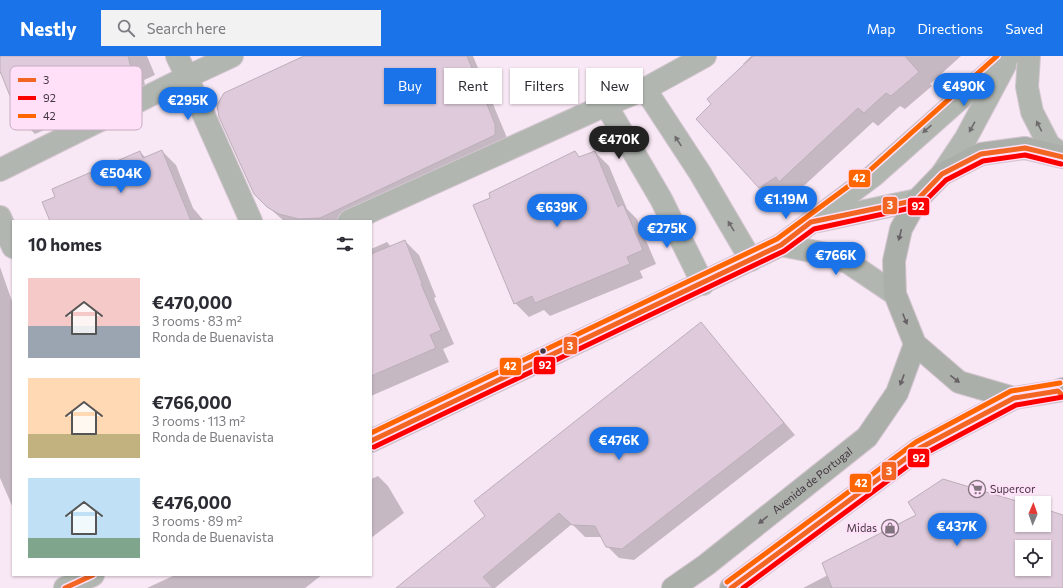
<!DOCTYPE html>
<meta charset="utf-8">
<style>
:root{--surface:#fff;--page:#f2f2f3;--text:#2b2b33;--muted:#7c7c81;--accent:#1a73e8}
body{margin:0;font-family:Commissioner,sans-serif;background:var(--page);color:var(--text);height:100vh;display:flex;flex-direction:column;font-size:15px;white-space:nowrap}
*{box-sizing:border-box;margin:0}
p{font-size:13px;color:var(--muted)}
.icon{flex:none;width:22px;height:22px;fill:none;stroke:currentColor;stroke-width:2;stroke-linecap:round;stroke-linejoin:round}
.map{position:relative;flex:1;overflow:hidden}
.details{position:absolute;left:12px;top:164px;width:360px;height:356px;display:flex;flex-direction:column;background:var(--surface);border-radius:0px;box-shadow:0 1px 3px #0004}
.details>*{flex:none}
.banner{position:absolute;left:384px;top:12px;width:380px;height:36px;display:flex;gap:8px}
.needle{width:26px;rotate:2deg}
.fabs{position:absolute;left:1015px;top:440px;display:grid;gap:8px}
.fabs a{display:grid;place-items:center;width:36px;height:36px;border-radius:0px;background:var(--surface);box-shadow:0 1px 3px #0004;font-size:20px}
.price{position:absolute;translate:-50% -34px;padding:0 9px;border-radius:14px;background:var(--accent);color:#fff;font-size:13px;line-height:26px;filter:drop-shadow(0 1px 2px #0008)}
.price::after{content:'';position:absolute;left:50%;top:24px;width:12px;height:9px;margin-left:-6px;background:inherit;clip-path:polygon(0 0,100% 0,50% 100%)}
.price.on{background:#222;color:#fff}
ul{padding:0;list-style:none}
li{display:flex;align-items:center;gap:12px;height:100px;padding:0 16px}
li span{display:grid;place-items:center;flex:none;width:112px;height:80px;border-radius:0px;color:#555}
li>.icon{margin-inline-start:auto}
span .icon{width:48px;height:48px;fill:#fffc;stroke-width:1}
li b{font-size:17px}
h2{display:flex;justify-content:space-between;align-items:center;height:48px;padding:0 16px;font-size:17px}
.pill{padding:0 14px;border-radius:0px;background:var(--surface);box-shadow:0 1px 3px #0004;font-size:14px;line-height:36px}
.pill.on{background:var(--accent);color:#fff}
header{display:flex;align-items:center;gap:24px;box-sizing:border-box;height:56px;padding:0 20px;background:var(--accent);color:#fff}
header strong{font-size:19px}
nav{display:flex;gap:22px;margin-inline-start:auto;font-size:14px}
.search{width:280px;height:36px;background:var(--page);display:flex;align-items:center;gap:10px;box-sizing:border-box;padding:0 14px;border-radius:0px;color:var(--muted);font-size:15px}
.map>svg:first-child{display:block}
.shadow{fill:#0003;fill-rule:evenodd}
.building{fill:#decada;stroke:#bcafb9;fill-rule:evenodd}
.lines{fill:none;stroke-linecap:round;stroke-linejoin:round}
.street-casing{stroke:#d2c5cf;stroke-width:24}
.primary-casing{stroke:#d2c5cf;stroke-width:24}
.street{stroke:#b1b7b0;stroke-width:22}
.primary{stroke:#abafa9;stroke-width:22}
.bus-1-casing{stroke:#ffe0f8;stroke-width:8}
.bus-2-casing{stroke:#ffe0f8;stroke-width:8}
.bus-3-casing{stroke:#ffe0f8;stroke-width:8}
.bus-1{stroke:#f26522;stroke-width:5}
.bus-2{stroke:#f00;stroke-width:5}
.bus-3{stroke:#f60;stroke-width:5}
.oneway{fill:#6e6a6d}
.oneway2{fill:#676065}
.bus-dot{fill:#423640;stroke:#ffe0f8;stroke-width:1.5}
.labels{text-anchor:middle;stroke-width:4;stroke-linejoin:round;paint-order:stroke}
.street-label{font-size:11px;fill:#423640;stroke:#ffe0f8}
.poi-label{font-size:11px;fill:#423640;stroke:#ffe0f8;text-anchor:start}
.key{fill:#ffe0f8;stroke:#c6adc1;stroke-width:1}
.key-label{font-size:11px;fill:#423640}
.line-badge{stroke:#ffe0f8;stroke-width:1.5}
.badge-label{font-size:11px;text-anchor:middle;font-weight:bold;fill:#fff}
</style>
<header>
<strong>Nestly</strong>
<div class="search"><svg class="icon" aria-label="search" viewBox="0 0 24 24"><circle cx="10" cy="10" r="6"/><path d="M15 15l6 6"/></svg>Search here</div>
<nav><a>Map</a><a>Directions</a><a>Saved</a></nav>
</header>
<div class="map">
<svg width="1063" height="532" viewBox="0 0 1063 532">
<rect width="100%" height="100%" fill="#f8e7f4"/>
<g class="shadow">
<path d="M0,0H147L155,19L144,24L146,34L54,76L49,72L35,78L21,64L4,21L0,17Z"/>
<path d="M306,0H473L510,89L350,165H284L267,150Z"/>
<path d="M751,0H961L930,28L932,30L905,53L900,50L878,70L873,66L794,139L790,135L774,145L760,131L713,49L745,9L743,8Z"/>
<path d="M162,95L176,109L193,152L204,165H52L56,141L140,96L146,102Z"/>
<path d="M595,96L609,110L627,153L637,163L656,208L640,215L643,222L550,260L544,254L529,261L515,247L492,143L575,97L580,102Z"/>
<path d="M405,185L419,199L436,241L434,242L454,288L443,293L449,306L371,340V193L387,186L391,191Z"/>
<path d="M0,211L13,248V452L0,422Z"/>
<path d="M701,268L795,379L634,504L619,502L607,490L602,481H585L572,468L495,532H398L486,460Z"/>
<path d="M378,420L388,430L404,457L371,482V423Z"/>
<path d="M1044,454L1063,460V532H803L828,519L917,459L1022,469H1044ZM1022,491H1044V513H1022Z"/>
<path d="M175,519H322L305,532H147Z"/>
</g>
<g class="building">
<path d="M0,0H128L133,20L39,63L38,57L20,65L0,15Z"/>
<path d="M304,0H467L495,68V79L320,162L299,163L279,158L267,151L254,138L219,61L217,49L224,37Z"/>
<path d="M753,0H905L919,16L891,40L886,37L864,57L858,52L779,126L776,121L759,132L696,63L711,48L707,43Z"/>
<path d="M162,94L191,165H50L42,146L55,141L52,133L140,95L143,102Z"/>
<path d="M575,95L579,101L595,95L618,151L623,148L643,194L627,201L630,208L535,247L532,240L514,248L473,149L490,142L489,137Z"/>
<path d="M405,184L422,227L421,228L441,274L430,279L436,292L371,320V198Z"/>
<path d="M701,266L784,367L622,493L606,491L595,470L572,469L559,457L483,521L493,532H396L485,460L474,445Z"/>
<path d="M943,423L1023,447L1022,469H1044V453L1063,459V532H832L822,507L916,459L908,446ZM1022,491H1044V513H1022Z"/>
</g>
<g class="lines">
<g class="street-casing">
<g id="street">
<path d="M232,0L187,21L251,165"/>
<path d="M1029,0L1027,31L1032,56L1049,89L1063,99"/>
<path d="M645,33L700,117L751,204"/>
<path d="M606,49L661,143L703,228"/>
<path d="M0,114L187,21L177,0"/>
<path d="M942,118L966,82L1005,9"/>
<path d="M0,161L13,191"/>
<path d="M349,165L606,49L645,33L705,0"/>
<path d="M818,165L917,144"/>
<path d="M781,189L831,199L849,207L895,238"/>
<path d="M371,385L781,189L873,120L1008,0"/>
<path d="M65,532L93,519"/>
</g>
</g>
<g class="primary-casing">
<g id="primary">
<path d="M1063,101L1025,92L981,98L942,118L917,144L901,173L894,205L895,238L915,288L959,326L1014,342L1058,335L1063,333"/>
<path id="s1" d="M673,532L706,509L867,381L897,337L915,288"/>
<path d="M731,532L920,392L1014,342"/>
</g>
</g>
<use href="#street" class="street"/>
<use href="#primary" class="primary"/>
<g class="bus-1-casing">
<g id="bus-1">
<path d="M371,385L781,189L811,166L917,144L942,118L981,98L1025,92L1063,101"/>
<path d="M65,532L93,519"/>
<path d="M731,532L920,392L1014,342L1058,335L1063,340"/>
</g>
</g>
<g class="bus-2-casing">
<g id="bus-2">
<path d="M374,391L784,195L814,173L920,150L946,124L983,105L1025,99L1061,108"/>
<path d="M743,532L924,398L1016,349L1063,341"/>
</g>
</g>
<g class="bus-3-casing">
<g id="bus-3">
<path d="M371,377L777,183L869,115L997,0"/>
<path d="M727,526L916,386L1011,335L1060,327"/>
</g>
</g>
<use href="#bus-1" class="bus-1"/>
<use href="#bus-2" class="bus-2"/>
<use href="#bus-3" class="bus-3"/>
</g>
<defs><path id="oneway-solid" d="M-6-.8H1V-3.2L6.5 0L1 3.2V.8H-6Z"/></defs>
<g class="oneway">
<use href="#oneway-solid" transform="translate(1039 70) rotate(-117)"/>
<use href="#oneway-solid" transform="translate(972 71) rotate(119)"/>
<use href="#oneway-solid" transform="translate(927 73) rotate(139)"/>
<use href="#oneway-solid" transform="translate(678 85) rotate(-123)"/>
<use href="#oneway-solid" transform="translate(731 170) rotate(-121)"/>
</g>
<g class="oneway2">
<use href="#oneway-solid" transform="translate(900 179) rotate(104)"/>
<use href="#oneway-solid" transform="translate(905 263) rotate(68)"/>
<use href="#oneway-solid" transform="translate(955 323) rotate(38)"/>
<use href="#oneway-solid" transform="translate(902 324) rotate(111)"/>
<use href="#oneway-solid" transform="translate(763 464) rotate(141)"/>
</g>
<defs>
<g id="supermarket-ring" transform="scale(0.9)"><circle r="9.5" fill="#ffe0f8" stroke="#82747f" stroke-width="1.5"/><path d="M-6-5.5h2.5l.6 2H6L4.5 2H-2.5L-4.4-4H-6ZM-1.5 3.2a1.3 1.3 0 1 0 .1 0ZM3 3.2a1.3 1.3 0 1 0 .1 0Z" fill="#82747f"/></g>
<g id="shop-ring" transform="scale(0.9)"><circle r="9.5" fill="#ffe0f8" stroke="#82747f" stroke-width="1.5"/><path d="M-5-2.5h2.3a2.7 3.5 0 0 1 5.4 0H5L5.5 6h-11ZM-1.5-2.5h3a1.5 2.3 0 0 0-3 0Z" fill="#82747f"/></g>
</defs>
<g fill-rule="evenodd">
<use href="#supermarket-ring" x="977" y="433"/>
<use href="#shop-ring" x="890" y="472"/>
</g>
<circle class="bus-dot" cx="543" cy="295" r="3.5"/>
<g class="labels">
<g class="street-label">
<text dy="4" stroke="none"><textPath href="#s1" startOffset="176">Avenida de Portugal</textPath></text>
</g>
<g class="poi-label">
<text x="990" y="437">Supercor</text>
<text x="877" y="476" text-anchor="end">Midas</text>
</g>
</g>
<rect x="10" y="10" width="132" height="64" rx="6" class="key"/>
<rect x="18" y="22" width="18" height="4" fill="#f26522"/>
<rect x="18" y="40" width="18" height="4" fill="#f00"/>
<rect x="18" y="58" width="18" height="4" fill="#f60"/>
<g class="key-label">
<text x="43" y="28">3</text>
<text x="43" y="46">92</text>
<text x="43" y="64">42</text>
</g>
<g class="line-badge">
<rect x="848" y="113" width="23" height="19" rx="4" fill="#f60"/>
<rect x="882" y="140" width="16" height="19" rx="4" fill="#f26522"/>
<rect x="907" y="141" width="23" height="19" rx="4" fill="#f00"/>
<rect x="563" y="280" width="15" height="19" rx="4" fill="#f26522"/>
<rect x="533" y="300" width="23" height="19" rx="4" fill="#f00"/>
<rect x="499" y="301" width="23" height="19" rx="4" fill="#f60"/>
<rect x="907" y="392" width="23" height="20" rx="4" fill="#f00"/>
<rect x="881" y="405" width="16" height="20" rx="4" fill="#f26522"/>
<rect x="849" y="417" width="23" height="20" rx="4" fill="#f60"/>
</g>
<g class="badge-label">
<text x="859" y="126">42</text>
<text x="890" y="153">3</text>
<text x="918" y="154">92</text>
<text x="570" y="294">3</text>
<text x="545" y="313">92</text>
<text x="510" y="314">42</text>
<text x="919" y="406">92</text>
<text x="889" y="419">3</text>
<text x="861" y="431">42</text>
</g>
</svg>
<div class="fabs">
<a><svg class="needle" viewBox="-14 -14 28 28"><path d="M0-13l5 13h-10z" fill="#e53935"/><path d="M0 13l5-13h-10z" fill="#7c7c81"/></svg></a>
<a><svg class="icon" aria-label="locate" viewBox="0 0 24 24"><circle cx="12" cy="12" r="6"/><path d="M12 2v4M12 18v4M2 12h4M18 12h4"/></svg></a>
</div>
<b class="price" style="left:964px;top:51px">€490K</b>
<b class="price" style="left:188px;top:65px">€295K</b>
<b class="price on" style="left:619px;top:104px">€470K</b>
<b class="price" style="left:121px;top:138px">€504K</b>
<b class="price" style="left:786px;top:164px">€1.19M</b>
<b class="price" style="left:557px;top:172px">€639K</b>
<b class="price" style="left:667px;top:193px">€275K</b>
<b class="price" style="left:836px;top:220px">€766K</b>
<b class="price" style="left:619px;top:405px">€476K</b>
<b class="price" style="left:957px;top:491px">€437K</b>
<div class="banner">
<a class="pill on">Buy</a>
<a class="pill">Rent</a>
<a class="pill">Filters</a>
<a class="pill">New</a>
</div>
<section class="details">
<h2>10 homes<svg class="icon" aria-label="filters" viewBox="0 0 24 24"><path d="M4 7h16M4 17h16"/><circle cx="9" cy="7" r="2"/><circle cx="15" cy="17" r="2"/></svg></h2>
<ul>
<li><span style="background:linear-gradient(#f6c9c9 60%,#9aa5b1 0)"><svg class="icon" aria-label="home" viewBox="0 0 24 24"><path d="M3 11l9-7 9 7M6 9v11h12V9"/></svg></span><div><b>€470,000</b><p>3 rooms · 83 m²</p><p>Ronda de Buenavista</p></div></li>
<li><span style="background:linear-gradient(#ffd9b3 70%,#c2b280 0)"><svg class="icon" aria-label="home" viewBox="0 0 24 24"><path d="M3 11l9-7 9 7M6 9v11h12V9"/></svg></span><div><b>€766,000</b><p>3 rooms · 113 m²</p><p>Ronda de Buenavista</p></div></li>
<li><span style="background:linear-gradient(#bfe0f5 75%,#7fa58c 0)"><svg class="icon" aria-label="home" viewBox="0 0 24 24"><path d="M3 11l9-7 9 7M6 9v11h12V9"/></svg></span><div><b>€476,000</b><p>3 rooms · 89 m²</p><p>Ronda de Buenavista</p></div></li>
</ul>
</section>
</div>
